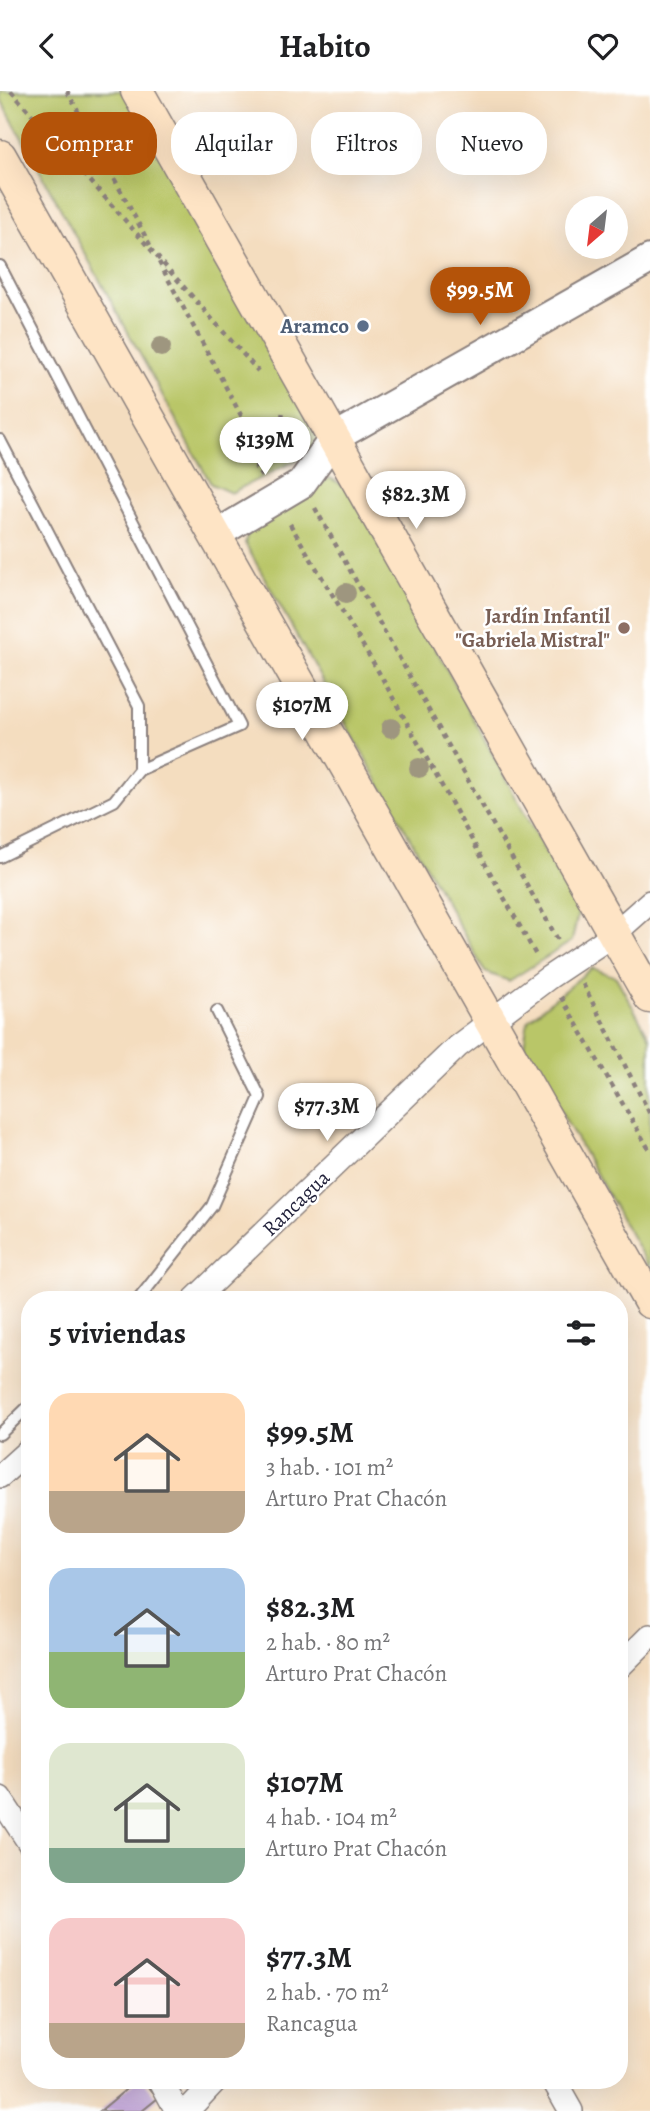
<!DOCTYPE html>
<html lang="es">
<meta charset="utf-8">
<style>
:root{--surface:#fff;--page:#f6f6f6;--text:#202124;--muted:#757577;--accent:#b45309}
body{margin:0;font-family:Alegreya,serif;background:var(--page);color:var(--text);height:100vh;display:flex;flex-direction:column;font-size:26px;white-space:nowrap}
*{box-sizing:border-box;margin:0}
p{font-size:23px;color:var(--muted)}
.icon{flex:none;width:38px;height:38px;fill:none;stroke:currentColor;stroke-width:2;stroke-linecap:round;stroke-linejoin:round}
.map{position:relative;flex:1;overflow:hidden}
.details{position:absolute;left:21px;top:1200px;width:607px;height:798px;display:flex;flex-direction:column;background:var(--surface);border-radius:28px;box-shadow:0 7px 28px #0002}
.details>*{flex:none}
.banner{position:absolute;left:21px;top:21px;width:609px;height:63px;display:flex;gap:14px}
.needle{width:46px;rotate:208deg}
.tools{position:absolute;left:565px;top:105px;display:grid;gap:14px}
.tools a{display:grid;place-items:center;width:63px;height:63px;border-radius:50%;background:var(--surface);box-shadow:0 7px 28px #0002;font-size:35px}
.price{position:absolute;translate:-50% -60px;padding:0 16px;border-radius:24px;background:#fff;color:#222;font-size:23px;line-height:46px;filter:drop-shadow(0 2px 4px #0008)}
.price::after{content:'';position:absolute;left:50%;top:42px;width:21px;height:16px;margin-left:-10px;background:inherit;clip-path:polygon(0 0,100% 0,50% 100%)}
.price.on{background:var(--accent);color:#fff}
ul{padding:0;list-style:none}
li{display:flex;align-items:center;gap:21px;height:175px;padding:0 28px}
li span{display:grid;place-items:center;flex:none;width:196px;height:140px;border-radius:21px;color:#555}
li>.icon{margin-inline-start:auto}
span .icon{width:84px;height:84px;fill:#fffc;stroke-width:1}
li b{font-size:30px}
h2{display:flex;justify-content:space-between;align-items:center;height:84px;padding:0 28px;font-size:30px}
.chip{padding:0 24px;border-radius:28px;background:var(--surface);box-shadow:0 7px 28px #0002;font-size:24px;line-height:63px}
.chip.on{background:var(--accent);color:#fff}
header{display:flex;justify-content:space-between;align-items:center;height:91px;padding:0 28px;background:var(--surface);font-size:32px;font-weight:700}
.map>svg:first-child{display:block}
.park{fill:#b9c667;stroke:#6e7451;stroke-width:2}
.building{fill:#bc9dd4}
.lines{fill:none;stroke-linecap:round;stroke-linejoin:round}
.service-casing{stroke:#8b807d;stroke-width:14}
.minor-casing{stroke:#8b807d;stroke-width:26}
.tertiary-casing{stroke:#8b807d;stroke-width:32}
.secondary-casing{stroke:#8b807d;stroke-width:35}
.path{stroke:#8b807d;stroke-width:4.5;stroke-dasharray:5 5;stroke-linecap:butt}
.service{stroke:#fff;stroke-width:10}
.minor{stroke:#fff;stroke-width:23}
.tertiary{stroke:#fff;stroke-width:28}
.secondary{stroke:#fee4c5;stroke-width:32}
.tree{fill:#9e967f}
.service-dot{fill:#5c6f8a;stroke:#fff;stroke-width:2.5}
.education-dot{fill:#8d6e63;stroke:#fff;stroke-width:2.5}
.labels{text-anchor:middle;stroke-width:5;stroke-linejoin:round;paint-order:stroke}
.service-label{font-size:21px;font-weight:bold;fill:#4e5e75;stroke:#fff;text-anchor:end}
.education-label{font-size:21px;font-weight:bold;fill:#785e54;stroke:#fff;text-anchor:end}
.street-label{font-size:21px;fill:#22223b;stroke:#fff}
</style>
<header><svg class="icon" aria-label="back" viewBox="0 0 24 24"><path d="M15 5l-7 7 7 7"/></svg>Habito<svg class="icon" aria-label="heart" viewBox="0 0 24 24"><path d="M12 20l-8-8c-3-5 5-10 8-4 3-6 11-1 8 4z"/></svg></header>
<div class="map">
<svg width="650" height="2020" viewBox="0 0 650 2020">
<rect width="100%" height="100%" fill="#fff"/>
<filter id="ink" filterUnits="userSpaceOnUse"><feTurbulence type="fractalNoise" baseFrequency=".0143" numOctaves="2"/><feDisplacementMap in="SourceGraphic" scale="14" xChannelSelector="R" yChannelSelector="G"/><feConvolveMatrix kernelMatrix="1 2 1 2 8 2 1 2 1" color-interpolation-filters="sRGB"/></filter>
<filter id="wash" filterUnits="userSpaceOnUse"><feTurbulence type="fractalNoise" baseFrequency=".00686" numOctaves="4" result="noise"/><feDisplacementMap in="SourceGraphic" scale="28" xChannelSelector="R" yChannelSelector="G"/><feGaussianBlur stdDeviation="1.57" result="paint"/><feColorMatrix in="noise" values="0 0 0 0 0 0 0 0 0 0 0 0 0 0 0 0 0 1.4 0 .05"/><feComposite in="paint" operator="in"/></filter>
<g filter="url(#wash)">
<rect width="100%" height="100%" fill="#f4ddbf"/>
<g class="park">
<path d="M0,0H131L321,350L316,359L231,402L211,393L0,7Z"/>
<path d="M330,387L350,398L578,822L572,850L509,890L485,881L245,452L251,431Z"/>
<path d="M592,877L616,886L650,947V1178L524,955L528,929Z"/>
</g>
<g id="blocks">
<path class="building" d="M136,1990H144L158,2007L142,2020H100Z"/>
</g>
</g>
<g filter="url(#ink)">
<use href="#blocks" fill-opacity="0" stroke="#8b807d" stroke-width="2"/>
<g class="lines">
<g class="service-casing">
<g id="service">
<path d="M0,175L239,635L139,679L114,710L0,766"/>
<path d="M0,349L139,615V679"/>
<path d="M138,1209L212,1115L260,1006L217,920"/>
<path d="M0,1343L30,1314"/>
</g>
</g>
<g class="minor-casing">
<g id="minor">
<path d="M194,1209L458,955L548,887L614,843L650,811"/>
<path d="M0,1385L30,1358"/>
<path d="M620,1575L650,1545"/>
<path d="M0,1707L30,1753"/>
<path d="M161,1990L177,2020"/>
<path d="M554,1990L571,2020"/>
<path d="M187,2020L215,1990"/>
</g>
</g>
<g class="tertiary-casing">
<path id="tertiary" d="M215,444L301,393L334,347L650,168"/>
</g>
<g class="secondary-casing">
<g id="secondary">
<path d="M137,0L650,906"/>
<path d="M0,65L650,1211"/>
</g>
</g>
<g class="path">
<path d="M11,0L258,280"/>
<path d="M67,0L150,154"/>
<path d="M159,171L259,358L274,371L281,370"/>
<path d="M262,386L256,377L260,351L282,328L283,318"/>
<path d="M315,417L558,849"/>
<path d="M290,433L377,578L537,866"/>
<path d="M583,893L650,1023"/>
<path d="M561,906L650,1060"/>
</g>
<use href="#service" class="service"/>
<use href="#minor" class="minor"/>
<use href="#tertiary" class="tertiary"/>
<use href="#secondary" class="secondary"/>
</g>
<g class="tree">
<circle cx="58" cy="71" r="10"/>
<circle cx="161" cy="256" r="10"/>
<circle cx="346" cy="502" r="10"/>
<circle cx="391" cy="637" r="10"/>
<circle cx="419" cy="677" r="10"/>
</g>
</g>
<circle class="service-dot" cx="363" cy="235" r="7"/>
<circle class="education-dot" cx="624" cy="537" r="7"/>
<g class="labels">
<g class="service-label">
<text x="349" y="242">Aramco</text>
</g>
<g class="education-label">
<text x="610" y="532">Jardín Infantil<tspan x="610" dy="24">"Gabriela Mistral"</tspan></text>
</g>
<g class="street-label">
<text transform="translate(296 1112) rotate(-44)" y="7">Rancagua</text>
</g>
</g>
</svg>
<div class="tools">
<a><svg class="needle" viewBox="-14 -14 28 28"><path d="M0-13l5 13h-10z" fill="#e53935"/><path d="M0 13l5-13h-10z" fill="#757577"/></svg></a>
</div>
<b class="price on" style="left:480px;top:236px">$99.5M</b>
<b class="price" style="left:265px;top:386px">$139M</b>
<b class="price" style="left:416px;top:440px">$82.3M</b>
<b class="price" style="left:302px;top:651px">$107M</b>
<b class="price" style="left:327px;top:1052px">$77.3M</b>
<div class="banner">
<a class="chip on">Comprar</a>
<a class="chip">Alquilar</a>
<a class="chip">Filtros</a>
<a class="chip">Nuevo</a>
</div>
<section class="details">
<h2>5 viviendas<svg class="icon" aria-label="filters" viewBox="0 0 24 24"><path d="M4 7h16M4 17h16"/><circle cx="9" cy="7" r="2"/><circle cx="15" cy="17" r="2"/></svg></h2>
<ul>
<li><span style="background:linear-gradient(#ffd9b3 70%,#b9a48a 0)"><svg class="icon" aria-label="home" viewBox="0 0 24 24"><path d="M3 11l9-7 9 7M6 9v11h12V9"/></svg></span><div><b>$99.5M</b><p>3 hab. · 101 m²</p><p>Arturo Prat Chacón</p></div></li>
<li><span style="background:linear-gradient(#a9c7e8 60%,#8fb573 0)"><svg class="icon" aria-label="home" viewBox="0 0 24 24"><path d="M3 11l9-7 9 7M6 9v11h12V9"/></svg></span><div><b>$82.3M</b><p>2 hab. · 80 m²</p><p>Arturo Prat Chacón</p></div></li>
<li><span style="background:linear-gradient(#dfe7d0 75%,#7fa58c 0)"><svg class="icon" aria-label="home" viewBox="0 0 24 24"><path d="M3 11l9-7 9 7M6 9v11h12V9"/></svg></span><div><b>$107M</b><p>4 hab. · 104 m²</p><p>Arturo Prat Chacón</p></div></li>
<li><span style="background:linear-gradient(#f6c9c9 75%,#b9a48a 0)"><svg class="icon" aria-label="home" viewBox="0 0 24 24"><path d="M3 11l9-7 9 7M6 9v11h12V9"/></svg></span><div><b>$77.3M</b><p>2 hab. · 70 m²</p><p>Rancagua</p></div></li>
</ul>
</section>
</div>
